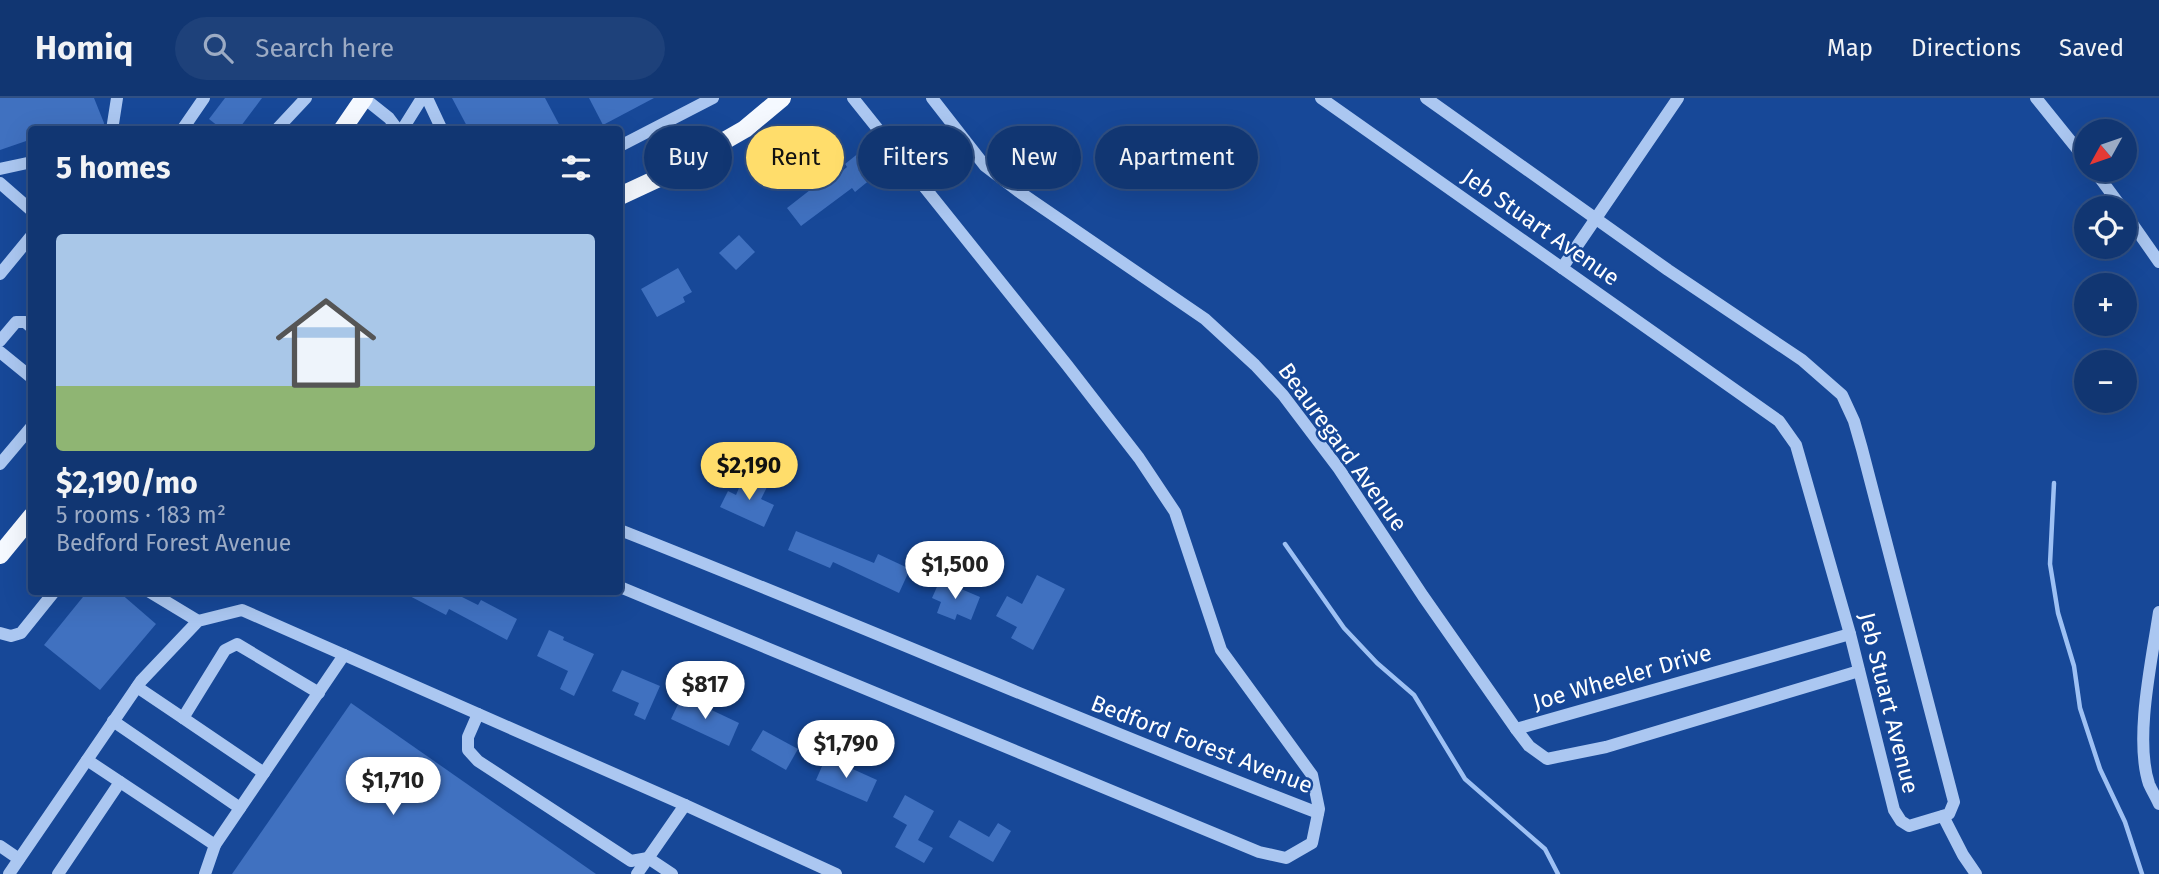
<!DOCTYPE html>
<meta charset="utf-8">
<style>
:root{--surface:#113672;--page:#1e417a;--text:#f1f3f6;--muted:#9cabc4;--line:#305084;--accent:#ffdd6b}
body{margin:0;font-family:"Fira Sans",sans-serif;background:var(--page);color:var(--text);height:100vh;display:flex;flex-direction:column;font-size:26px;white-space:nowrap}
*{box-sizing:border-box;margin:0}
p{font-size:23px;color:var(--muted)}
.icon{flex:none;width:38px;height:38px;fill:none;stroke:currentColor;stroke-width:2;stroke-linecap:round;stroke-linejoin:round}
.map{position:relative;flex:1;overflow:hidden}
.side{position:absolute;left:28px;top:28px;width:595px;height:469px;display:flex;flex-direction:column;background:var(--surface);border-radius:7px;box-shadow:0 7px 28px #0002,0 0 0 2px var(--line)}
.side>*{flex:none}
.banner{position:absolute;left:644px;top:28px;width:665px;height:63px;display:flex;gap:14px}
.needle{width:46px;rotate:230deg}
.buttons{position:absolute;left:2074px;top:21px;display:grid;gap:14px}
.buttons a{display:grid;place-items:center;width:63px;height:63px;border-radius:50%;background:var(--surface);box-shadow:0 7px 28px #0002,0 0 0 2px var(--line);font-size:35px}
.price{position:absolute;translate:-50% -60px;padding:0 16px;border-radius:24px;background:#fff;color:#222;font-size:23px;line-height:46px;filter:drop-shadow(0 2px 4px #0008)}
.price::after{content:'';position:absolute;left:50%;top:42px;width:21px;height:16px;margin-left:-10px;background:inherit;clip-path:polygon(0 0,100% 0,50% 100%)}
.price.current{background:var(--accent);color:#111}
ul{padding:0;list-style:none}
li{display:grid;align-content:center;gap:14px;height:371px;padding:0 28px}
li span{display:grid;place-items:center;height:217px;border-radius:7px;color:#555}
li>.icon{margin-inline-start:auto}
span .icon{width:126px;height:126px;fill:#fffc;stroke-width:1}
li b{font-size:30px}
h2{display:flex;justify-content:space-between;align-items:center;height:84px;padding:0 28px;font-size:30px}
.chip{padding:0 24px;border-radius:32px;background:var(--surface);box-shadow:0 7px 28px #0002,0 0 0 2px var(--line);font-size:24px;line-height:63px}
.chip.current{background:var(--accent);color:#111}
header{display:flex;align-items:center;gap:42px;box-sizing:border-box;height:98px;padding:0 35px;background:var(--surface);border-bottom:2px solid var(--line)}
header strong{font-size:33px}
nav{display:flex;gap:38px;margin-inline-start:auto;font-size:24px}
.search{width:490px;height:63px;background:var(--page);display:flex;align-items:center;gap:18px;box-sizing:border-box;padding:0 24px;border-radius:38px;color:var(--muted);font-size:26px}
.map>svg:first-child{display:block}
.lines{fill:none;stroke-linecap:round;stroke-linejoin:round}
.stream{stroke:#9ec1f4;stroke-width:4.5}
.building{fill:#4071c0}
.minor{stroke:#abc7f1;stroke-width:12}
.major{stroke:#f5f9ff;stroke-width:18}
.labels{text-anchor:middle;stroke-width:5;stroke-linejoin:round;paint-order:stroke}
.street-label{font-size:23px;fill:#fff;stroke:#174898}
</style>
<header>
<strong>Homiq</strong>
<div class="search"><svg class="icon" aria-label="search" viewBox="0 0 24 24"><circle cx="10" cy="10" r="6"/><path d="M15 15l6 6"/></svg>Search here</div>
<nav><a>Map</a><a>Directions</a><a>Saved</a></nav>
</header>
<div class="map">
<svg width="2159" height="776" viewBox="0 0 2159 776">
<rect width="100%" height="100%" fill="#174898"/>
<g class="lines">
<g class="stream">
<path d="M2054,385L2050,466L2058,515L2074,568L2080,610L2100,671L2125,724L2142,776"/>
<path d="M1285,446L1344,530L1377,565L1414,597L1465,681L1545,751L1558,776"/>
</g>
</g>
<g class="building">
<path d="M0,0H94L104,25L103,32H32V41L0,52Z"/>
<path d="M225,0H262L238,32H223L209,21Z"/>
<path d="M452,0H545L562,32H469Z"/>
<path d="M589,0H654L603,27Z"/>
<path d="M865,50L882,72L855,94L852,90L801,128L787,110L819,85L822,90L847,69L845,66Z"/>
<path d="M739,137L755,154L736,172L719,155Z"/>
<path d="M678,170L692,194L683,199L685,204L657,219L641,191Z"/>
<path d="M744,378L767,389L761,401L774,407L764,429L720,409L728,393L736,397Z"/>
<path d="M796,433L874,465L878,456L910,471L899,495L833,464L830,470L788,452Z"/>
<path d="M1037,477L1065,491L1033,552L1011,540L1017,529L996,518L1007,498L1022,506Z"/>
<path d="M940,482L980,499L971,522L957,516L955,522L937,515L941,504L932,500Z"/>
<path d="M87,494H119L156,526L100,592L44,547Z"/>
<path d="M402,494H452L478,507L481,502L517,521L507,542L449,511L446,517Z"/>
<path d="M549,532L564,539L563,542L594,556L574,598L560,591L568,573L537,558Z"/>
<path d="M622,572L660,588L645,622L634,617L639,605L612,593Z"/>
<path d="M682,598L739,625L729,648L671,621Z"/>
<path d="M351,605L596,776H232Z"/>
<path d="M763,632L798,651L786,672L751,652Z"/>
<path d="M826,659L877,682L867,704L816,682Z"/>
<path d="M905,697L934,713L918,742L933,750L924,765L895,749L907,727L893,719Z"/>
<path d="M959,722L989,739L998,725L1011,733L993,764L949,739Z"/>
</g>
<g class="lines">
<g class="minor">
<path d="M364,0L389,20L398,32"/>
<path d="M427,0L442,32"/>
<path d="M932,0L985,68L1018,93L1205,221L1255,267L1283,297L1339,371L1423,498L1516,631L1529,648L1547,661L1606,649L1859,573"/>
<path d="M1321,0L1779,323L1796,347L1850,536L1894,712L1901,723L1909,728L1949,716L1954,704L1862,351L1854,323L1842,297L1802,262L1668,172L1426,0"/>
<path d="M2036,0L2086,62"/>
<path d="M112,32L117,0"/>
<path d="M182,32L204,0"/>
<path d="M276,32L306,0"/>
<path d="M402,32L422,0"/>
<path d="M620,48L713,0"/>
<path d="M0,71L32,64"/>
<path d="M2094,72L2122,110"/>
<path d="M0,85L32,113"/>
<path d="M2124,114L2159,164"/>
<path d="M1562,170L1678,0"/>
<path d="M0,176L32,137"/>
<path d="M0,243L16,224H25L32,230"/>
<path d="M0,254L32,280"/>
<path d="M0,366L32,328"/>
<path d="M620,432C854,524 1084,625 1318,715"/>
<path d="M620,489L1259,754L1286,760L1312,745L1319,711L1312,677L1221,552L1175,414L1139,360L1067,267L853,0"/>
<path d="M150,494L198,523"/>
<path d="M2159,514C2152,561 2134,641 2149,686C2152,693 2156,699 2159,706"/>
<path d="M0,535L11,538L21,535L54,494"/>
<path d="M137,589L183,620L225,552L237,546L319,595"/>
<path d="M478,616L468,639V652L478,663L631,763L648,760L672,776"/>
<path d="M183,620L264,675"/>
<path d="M113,623L240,710"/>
<path d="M1516,631L1850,536"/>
<path d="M87,662L215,747"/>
<path d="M1943,718L1963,757L1976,776"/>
<path d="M0,748L19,761"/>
<path d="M9,776L141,583L198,523L242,512L685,707L836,776"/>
<path d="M58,776L120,684"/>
<path d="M205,776L215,747L344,557"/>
<path d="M637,776L685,707"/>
</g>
<g class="major">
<path d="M342,32L364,0"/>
<path d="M620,98L663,78L745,31L782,0"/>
<path d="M0,457L32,418"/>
</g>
</g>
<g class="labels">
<g class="street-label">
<text transform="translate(1541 129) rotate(35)" y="8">Jeb Stuart Avenue</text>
<text transform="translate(1343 349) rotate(54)" y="8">Beauregard Avenue</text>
<text transform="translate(1622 579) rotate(-16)" y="8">Joe Wheeler Drive</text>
<text transform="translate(1889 605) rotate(76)" y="8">Jeb Stuart Avenue</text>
<text transform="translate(1202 646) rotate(21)" y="8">Bedford Forest Avenue</text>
</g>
</g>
</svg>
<div class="buttons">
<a><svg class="needle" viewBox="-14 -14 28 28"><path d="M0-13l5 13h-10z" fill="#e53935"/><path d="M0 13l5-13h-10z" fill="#9cabc4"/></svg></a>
<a><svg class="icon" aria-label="locate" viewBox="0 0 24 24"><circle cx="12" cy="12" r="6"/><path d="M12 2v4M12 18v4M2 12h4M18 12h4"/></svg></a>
<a>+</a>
<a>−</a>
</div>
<b class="price current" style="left:749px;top:404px">$2,190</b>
<b class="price" style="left:955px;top:503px">$1,500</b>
<b class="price" style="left:705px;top:623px">$817</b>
<b class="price" style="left:846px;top:682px">$1,790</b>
<b class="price" style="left:393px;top:719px">$1,710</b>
<div class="banner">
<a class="chip">Buy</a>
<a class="chip current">Rent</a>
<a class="chip">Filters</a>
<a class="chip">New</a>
<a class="chip">Apartment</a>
</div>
<section class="side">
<h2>5 homes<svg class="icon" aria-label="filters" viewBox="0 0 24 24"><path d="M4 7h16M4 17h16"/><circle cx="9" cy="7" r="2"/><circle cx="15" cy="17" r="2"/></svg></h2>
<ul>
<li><span style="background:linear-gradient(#a9c7e8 70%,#8fb573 0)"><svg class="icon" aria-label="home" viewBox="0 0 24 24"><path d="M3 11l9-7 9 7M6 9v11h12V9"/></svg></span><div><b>$2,190/mo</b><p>5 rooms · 183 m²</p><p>Bedford Forest Avenue</p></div></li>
</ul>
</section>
</div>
